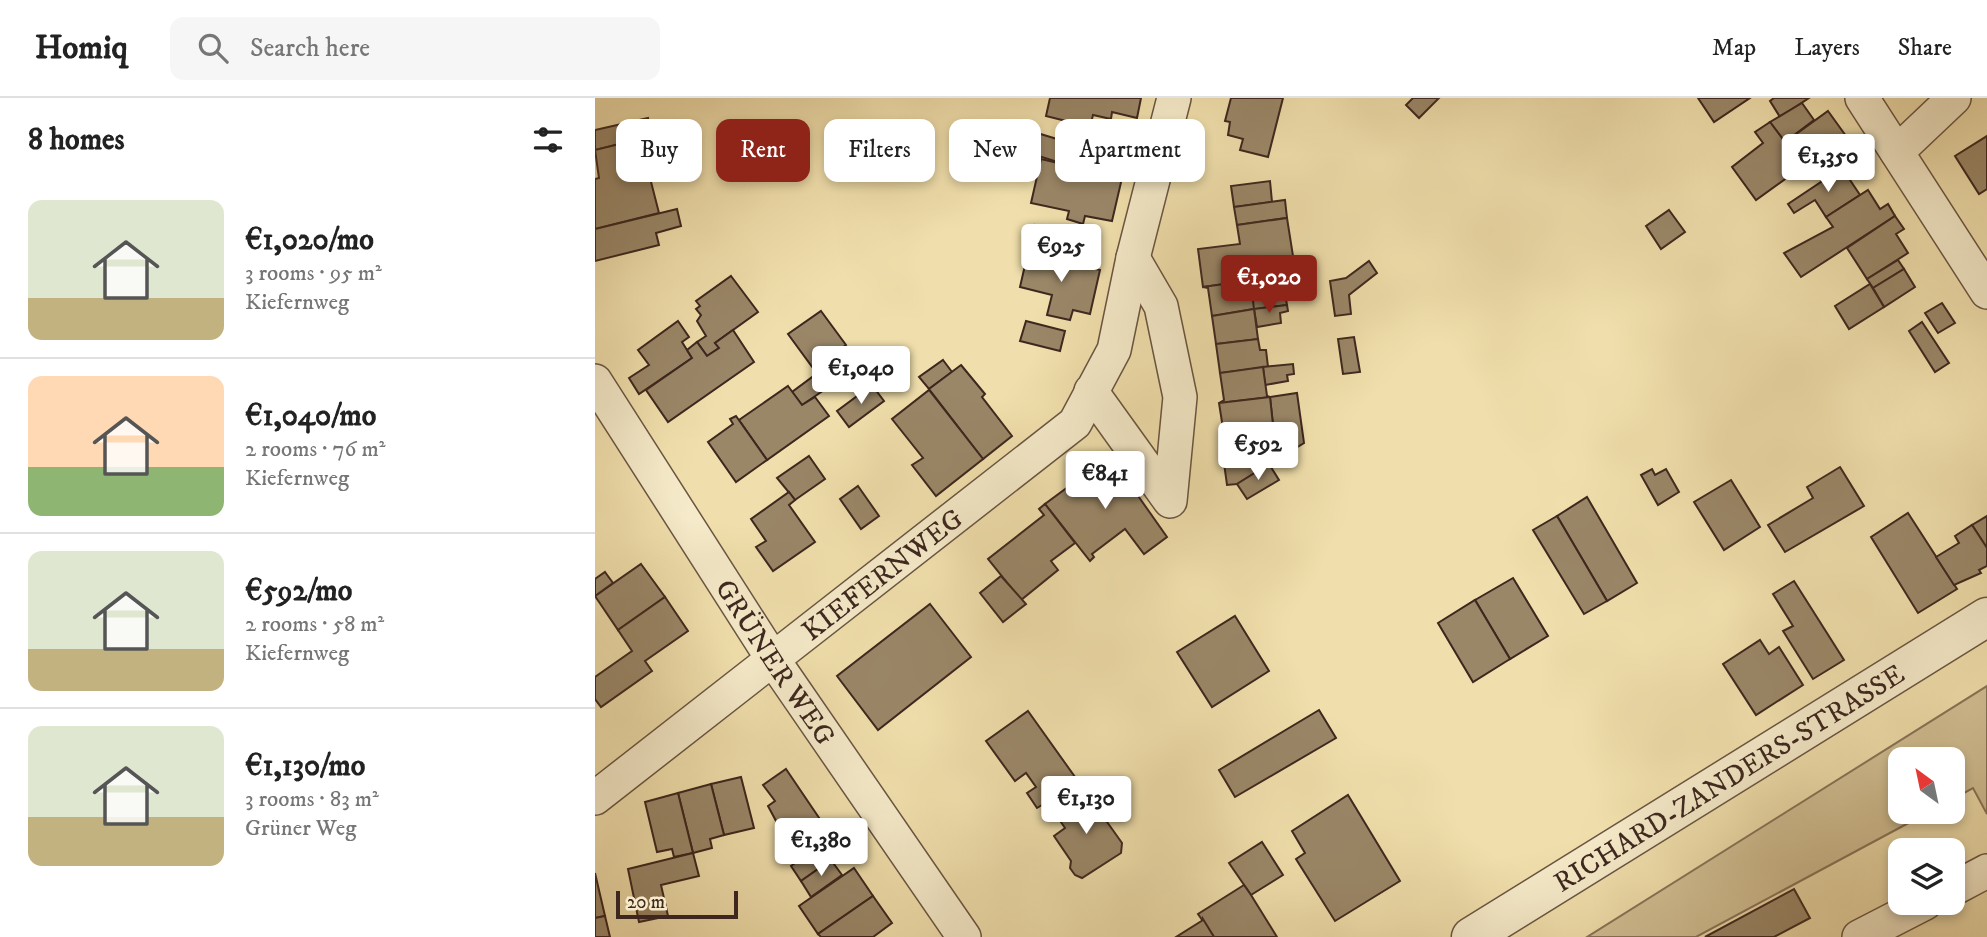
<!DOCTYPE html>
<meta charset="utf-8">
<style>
:root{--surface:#fff;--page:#f6f6f6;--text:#222;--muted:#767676;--line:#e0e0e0;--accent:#8f2418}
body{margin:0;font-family:"IM FELL DW Pica",serif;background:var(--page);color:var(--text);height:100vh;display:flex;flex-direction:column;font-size:26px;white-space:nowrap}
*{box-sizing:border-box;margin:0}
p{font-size:23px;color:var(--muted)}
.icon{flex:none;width:38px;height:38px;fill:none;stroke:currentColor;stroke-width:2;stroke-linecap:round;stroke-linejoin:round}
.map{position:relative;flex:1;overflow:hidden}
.sheet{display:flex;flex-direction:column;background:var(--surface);width:595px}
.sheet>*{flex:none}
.top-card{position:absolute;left:21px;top:21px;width:665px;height:63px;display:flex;gap:14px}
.needle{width:46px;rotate:327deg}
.tools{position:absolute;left:1293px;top:649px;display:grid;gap:14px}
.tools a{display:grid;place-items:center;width:77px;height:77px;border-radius:14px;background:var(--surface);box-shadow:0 4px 10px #0003;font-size:35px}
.scale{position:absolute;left:21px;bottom:18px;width:122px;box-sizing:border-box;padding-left:7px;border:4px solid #3d271e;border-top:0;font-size:19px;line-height:24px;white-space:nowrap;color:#3d271e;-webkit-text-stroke:5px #f5eac9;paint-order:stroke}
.price{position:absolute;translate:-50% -60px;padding:0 16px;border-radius:7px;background:#fff;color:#222;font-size:23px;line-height:46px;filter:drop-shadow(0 2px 4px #0008)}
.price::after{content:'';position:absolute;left:50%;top:42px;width:21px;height:16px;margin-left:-10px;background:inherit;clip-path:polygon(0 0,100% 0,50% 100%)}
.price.selected{background:var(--accent);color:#fff}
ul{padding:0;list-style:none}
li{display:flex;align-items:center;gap:21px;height:175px;padding:0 28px}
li+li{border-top:2px solid var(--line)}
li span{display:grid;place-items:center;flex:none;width:196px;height:140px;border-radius:14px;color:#555}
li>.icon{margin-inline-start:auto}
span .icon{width:84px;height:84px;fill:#fffc;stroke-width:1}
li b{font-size:30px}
h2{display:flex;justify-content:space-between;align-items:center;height:84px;padding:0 28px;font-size:30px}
.chip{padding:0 24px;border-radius:14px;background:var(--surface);box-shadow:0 4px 10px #0003;font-size:24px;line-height:63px}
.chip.selected{background:var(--accent);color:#fff}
header{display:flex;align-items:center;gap:42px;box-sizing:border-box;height:98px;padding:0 35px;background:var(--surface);border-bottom:2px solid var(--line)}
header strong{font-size:33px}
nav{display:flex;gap:38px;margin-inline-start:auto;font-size:24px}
.search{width:490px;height:63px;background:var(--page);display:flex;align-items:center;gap:18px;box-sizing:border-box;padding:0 24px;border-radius:14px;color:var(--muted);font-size:26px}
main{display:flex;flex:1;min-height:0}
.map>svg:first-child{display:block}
.green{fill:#d2c094;stroke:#887459;stroke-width:2}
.building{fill:#9a8768;stroke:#3d271e;stroke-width:2}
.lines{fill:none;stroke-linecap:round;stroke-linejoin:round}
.minor-casing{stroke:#6a5542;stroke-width:36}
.tertiary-casing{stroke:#6a5542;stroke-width:41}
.minor{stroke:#f5eac9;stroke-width:33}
.tertiary{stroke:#f5eac9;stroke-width:38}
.labels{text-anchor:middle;stroke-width:5;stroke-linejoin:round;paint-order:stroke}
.street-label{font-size:28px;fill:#3d271e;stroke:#f5eac9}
</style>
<header>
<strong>Homiq</strong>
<div class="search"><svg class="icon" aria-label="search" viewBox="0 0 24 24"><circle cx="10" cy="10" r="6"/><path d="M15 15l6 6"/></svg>Search here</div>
<nav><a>Map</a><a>Layers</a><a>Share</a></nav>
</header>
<main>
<section class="sheet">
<h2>8 homes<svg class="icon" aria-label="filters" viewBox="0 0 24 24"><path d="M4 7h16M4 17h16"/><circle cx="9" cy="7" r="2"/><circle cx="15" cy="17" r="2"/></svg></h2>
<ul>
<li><span style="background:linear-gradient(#dfe7d0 70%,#c2b280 0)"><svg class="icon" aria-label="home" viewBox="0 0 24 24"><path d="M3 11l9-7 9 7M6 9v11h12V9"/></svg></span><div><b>€1,020/mo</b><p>3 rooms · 95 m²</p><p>Kiefernweg</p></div></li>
<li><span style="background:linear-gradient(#ffd9b3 65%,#8fb573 0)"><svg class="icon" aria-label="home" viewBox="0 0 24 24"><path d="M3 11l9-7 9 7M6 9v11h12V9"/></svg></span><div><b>€1,040/mo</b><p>2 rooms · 76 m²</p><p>Kiefernweg</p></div></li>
<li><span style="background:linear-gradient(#dfe7d0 70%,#c2b280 0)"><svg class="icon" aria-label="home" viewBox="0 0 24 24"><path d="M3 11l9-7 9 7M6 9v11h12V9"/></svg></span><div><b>€592/mo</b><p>2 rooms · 58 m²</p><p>Kiefernweg</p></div></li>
<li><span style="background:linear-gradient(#dfe7d0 65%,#c2b280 0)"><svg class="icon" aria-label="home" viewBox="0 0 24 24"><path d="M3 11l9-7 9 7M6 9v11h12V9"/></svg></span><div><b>€1,130/mo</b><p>3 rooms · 83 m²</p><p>Grüner Weg</p></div></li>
</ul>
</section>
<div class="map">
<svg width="1392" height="839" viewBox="0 0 1392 839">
<rect width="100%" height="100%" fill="#f0dfac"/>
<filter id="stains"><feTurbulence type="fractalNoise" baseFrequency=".00286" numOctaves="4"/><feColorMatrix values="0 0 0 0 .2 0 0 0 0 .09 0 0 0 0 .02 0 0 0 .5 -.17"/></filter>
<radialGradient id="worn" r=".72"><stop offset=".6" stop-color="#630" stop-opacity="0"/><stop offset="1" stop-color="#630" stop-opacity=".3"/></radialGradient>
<path class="green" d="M1392,588V716L1378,690L1358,701V662H1306V714H1334L1101,839H992Z"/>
<g class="building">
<path d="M455,0H546L542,20L517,14L516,21L498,17L495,29L451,18Z"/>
<path d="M636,0H688L673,59L645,52L648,41L633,37L635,24L630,23Z"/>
<path d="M818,0H844L824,20L811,7Z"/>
<path d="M1103,0H1155L1119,24Z"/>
<path d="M1179,0H1214L1185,19L1175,3Z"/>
<path d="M1207,5L1219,22L1190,44L1175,24Z"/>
<path d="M1233,13L1251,38L1235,49L1234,53L1232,51L1161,102L1137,69L1168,45L1160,34L1175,24L1190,44Z"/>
<path d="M53,20L57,38L0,52V32Z"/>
<path d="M439,34L475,45L469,66L434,55Z"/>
<path d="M1392,38V91L1384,96L1360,58Z"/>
<path d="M45,41L64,115L0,131V81L4,80L0,52Z"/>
<path d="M446,61L527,80L517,123L490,118L488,126L472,121L474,113L436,105Z"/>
<path d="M1247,70L1265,97L1231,119L1220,102L1199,115L1193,106Z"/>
<path d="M675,83L677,104L639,109L636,88Z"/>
<path d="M1273,92L1285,111L1293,106L1300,118L1206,179L1189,155L1238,129L1231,119Z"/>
<path d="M690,102L692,120L642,127L639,109Z"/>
<path d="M82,111L86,128L61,135L64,147L0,163V131Z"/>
<path d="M1074,112L1090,134L1066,151L1051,128Z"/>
<path d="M1300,118L1309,131L1301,136L1313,155L1272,181L1252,150Z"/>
<path d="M692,120L698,158L655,164L658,182L608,189L603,151L645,146L642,127Z"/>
<path d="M440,127L473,135L469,154L435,145Z"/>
<path d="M433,154L505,172L495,216L478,212L475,222L452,217L457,197L425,189Z"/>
<path d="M1303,162L1309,171L1278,190L1272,181Z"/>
<path d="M774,163L782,175L754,197L756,216L740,218L735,183L751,180Z"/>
<path d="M1309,171L1320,189L1289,209L1278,190Z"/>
<path d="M136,178L163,214L120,245L124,250L112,258L102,244L111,238L102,223L106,217L101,211L105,208L101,203Z"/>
<path d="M658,182L659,211L617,218L613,190L608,189Z"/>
<path d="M1275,186L1289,209L1254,231L1240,208Z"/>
<path d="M689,190L692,207L659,211L657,194Z"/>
<path d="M1347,205L1360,225L1343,235L1330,215Z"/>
<path d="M692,207L693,213L685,215L686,225L662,229L659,211Z"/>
<path d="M659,211L663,241L621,246L617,218Z"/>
<path d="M226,213L251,247L218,270L193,236Z"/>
<path d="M83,223L94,239L87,244L97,260L44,296L34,280L54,267L43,252Z"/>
<path d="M431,223L470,233L465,253L425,243Z"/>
<path d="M1327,224L1354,265L1340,274L1314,233Z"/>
<path d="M138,232L159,264L73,324L51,292L97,260L92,252L102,244L112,258L124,250L120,245Z"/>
<path d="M759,239L765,274L748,276L743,241Z"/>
<path d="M663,241L665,252H671L673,269L625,275L621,246Z"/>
<path d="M348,262L357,274L334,291L324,279Z"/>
<path d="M698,266L699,276L692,277L693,283L670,287L668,269Z"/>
<path d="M366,267L390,296L387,299L417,338L388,361L334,291Z"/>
<path d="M668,269L672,298L675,299L624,305L629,302L625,275Z"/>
<path d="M224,274L235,288L207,307L197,294Z"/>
<path d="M277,287L289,303L254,329L242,313Z"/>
<path d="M193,288L207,307L220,299L234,318L172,362L144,322Z"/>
<path d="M334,292L388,361L341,398L317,367L328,360L297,321Z"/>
<path d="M702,295L709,345L642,386L632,387L626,343L679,336L675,299Z"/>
<path d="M675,299L679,336L630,343L624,305Z"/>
<path d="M141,318L172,362L141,384L113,344L138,326L135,321Z"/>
<path d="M214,358L230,381L200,402L182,380Z"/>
<path d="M515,358L572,439L549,456L530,431L497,456L499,459L495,463L450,406Z"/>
<path d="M674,366L684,382L652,401L642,386Z"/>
<path d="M1245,369L1269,408L1190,454L1173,427L1218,400L1212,389Z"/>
<path d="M1057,371L1060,377L1071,371L1084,394L1063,407L1046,377Z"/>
<path d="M1136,382L1165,429L1129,452L1099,404Z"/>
<path d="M263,388L284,418L266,431L245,401Z"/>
<path d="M194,394L200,402L194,407L220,444L178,473L161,449L171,443L156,421Z"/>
<path d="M992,399L1042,485L1012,503L962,418Z"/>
<path d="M450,406L480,445L456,463L463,472L426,502L393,461L449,417L444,411Z"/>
<path d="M1313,415L1362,491L1323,515L1276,439Z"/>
<path d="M962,418L1012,503L989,516L938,432Z"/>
<path d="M1392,418V450L1377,427Z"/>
<path d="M1377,427L1392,450V468L1384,472L1386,475L1359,487L1341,459L1364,445L1360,438Z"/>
<path d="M46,466L70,499L23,532L0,498Z"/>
<path d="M10,474L18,485L0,498V481Z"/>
<path d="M406,478L431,506L408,524L385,495Z"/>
<path d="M918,480L953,538L915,561L880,502Z"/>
<path d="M1199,483L1249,562L1218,581L1188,533L1198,528L1178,496Z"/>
<path d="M70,499L93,533L50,563L57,573L6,609L0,601V579L37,553L23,532Z"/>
<path d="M880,502L915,561L878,584L843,525Z"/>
<path d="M335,506L376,559L283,632L242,578Z"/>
<path d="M640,518L674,573L617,609L582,554Z"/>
<path d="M1165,542L1174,556L1184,549L1208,587L1161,617L1128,566Z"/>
<path d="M724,612L741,640L640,699L624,672Z"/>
<path d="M433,613L490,693L459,714L452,704L442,710L432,695L441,689L431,675L420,683L391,643Z"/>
<path d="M191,671L237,739L198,765L181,741L188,736L173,708L180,703L168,687Z"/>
<path d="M146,679L159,730L129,737L116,686Z"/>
<path d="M116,686L129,737L115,741L117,750L98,755L83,695Z"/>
<path d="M490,693L527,745L526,755L487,780L480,777L475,770L476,763L459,738L470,730L459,714Z"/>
<path d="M83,695L98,755L79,759L77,751L62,754L50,704Z"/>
<path d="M753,697L805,783L740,823L701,761L710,755L697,733Z"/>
<path d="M667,744L688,777L656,797L634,765Z"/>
<path d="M226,746L236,762L206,783L196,768Z"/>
<path d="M98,755L104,778L66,787L73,818L44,824L33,771Z"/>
<path d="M236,762L247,777L216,799L206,783Z"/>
<path d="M259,770L278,798L223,836L204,808Z"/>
<path d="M0,775L10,818L0,820Z"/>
<path d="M649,787L656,797L682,839H619L603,816Z"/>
<path d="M1199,791L1215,820L1179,839H1110Z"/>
<path d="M278,798L297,825L278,839H226L223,836Z"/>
<path d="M10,818L15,839H0V820Z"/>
<path d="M608,821L619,839H581L608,822Z"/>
</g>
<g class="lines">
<g class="minor-casing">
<g id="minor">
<path d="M1267,0L1392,194"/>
<path d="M1302,54L1359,0"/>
<path id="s1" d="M0,283L179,563L369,839"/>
<path d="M496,293L575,403L585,299L566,208L538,160"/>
<path id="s2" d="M0,700L480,325L519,252L538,160L579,0"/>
<path d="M1358,791L1392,773"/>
<path d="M1264,839L1330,805"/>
</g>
</g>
<g class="tertiary-casing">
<g id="tertiary">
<path id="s3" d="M876,839L1392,519"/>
</g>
</g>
<use href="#minor" class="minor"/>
<use href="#tertiary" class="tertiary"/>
</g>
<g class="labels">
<g class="street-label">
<text dy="10" stroke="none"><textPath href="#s2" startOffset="364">KIEFERNWEG</textPath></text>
<text dy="10" stroke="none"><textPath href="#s1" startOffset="334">GRÜNER WEG</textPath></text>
<text dy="10" stroke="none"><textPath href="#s3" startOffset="303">RICHARD-ZANDERS-STRASSE</textPath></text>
</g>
</g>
<rect width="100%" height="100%" filter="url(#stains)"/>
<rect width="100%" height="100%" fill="url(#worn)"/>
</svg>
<div class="tools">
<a><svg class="needle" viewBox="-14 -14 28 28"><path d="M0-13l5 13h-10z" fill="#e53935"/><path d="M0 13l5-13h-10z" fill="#767676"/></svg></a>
<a><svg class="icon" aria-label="layers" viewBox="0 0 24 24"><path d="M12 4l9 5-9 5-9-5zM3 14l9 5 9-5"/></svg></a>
</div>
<div class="scale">20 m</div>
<b class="price" style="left:1233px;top:96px">€1,350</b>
<b class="price" style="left:466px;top:186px">€925</b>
<b class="price selected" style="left:674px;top:217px">€1,020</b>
<b class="price" style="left:266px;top:308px">€1,040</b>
<b class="price" style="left:663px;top:384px">€592</b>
<b class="price" style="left:510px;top:413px">€841</b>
<b class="price" style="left:491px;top:738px">€1,130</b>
<b class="price" style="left:226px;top:780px">€1,380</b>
<div class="top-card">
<a class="chip">Buy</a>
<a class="chip selected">Rent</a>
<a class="chip">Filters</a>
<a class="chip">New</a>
<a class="chip">Apartment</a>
</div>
</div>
</main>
